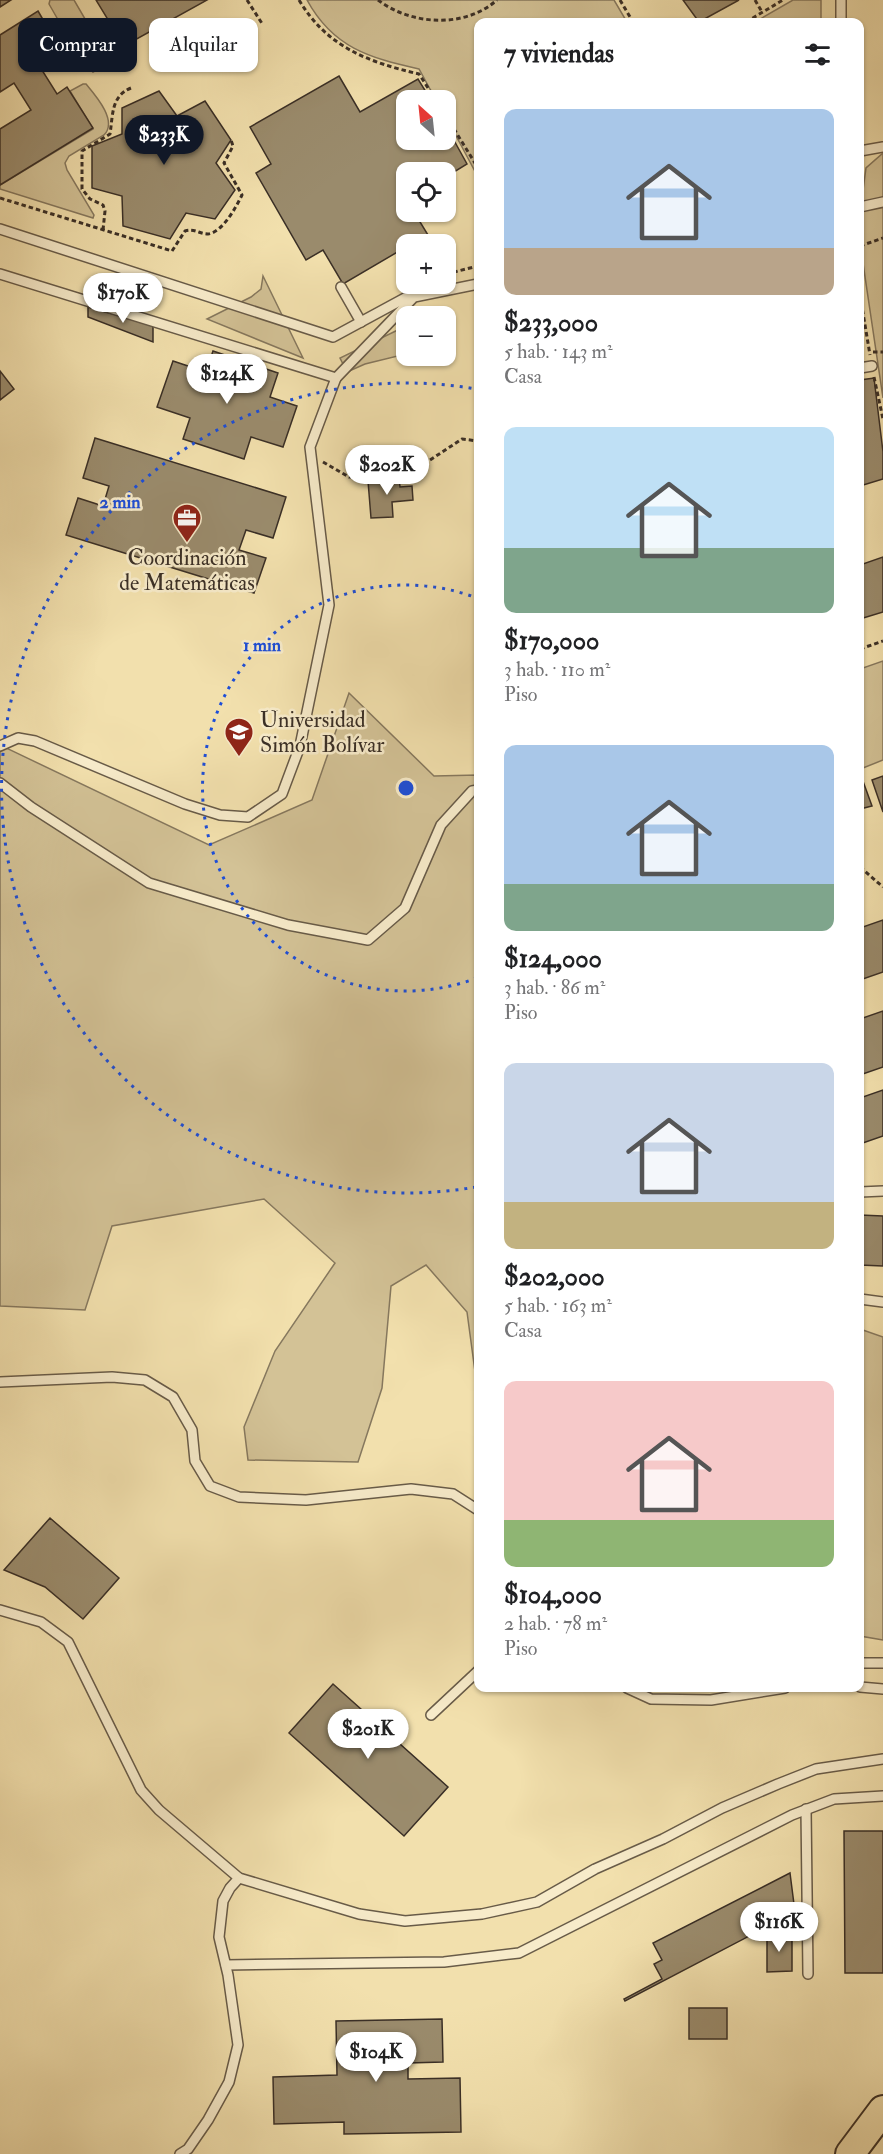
<!DOCTYPE html>
<html lang="es">
<meta charset="utf-8">
<style>
:root{--surface:#fff;--page:#f6f6f6;--text:#202124;--muted:#757577;--accent:#111827}
body{margin:0;font-family:"IM FELL Double Pica",serif;background:var(--page);color:var(--text);height:100vh;display:flex;flex-direction:column;font-size:22px;white-space:nowrap}
*{box-sizing:border-box;margin:0}
p{font-size:20px;color:var(--muted)}
.icon{flex:none;width:33px;height:33px;fill:none;stroke:currentColor;stroke-width:2;stroke-linecap:round;stroke-linejoin:round}
.map{position:relative;flex:1;overflow:hidden}
.panel{position:absolute;left:474px;top:18px;width:390px;height:1674px;display:flex;flex-direction:column;background:var(--surface);border-radius:12px;box-shadow:0 2px 4px #0004}
.panel>*{flex:none}
.guide{position:absolute;left:18px;top:18px;width:366px;height:54px;display:flex;gap:12px}
.needle{width:39px;rotate:333deg}
.buttons{position:absolute;left:396px;top:90px;display:grid;gap:12px}
.buttons a{display:grid;place-items:center;width:60px;height:60px;border-radius:12px;background:var(--surface);box-shadow:0 2px 4px #0004;font-size:30px}
.price{position:absolute;translate:-50% -51px;padding:0 14px;border-radius:21px;background:#fff;color:#222;font-size:20px;line-height:39px;filter:drop-shadow(0 2px 3px #0008)}
.price::after{content:'';position:absolute;left:50%;top:36px;width:18px;height:14px;margin-left:-9px;background:inherit;clip-path:polygon(0 0,100% 0,50% 100%)}
.price.current{background:var(--accent);color:#fff}
ul{padding:0;list-style:none}
li{display:grid;align-content:center;gap:12px;height:318px;padding:0 30px}
li span{display:grid;place-items:center;height:186px;border-radius:12px;color:#555}
li>.icon{margin-inline-start:auto}
span .icon{width:108px;height:108px;fill:#fffc;stroke-width:1}
li b{font-size:26px}
h2{display:flex;justify-content:space-between;align-items:center;height:72px;padding:0 30px;font-size:26px}
.tag{padding:0 21px;border-radius:12px;background:var(--surface);box-shadow:0 2px 4px #0004;font-size:21px;line-height:54px}
.tag.current{background:var(--accent);color:#fff}
.map>svg:first-child{display:block}
.green{fill:#d3c296;stroke:#86785e;stroke-width:1.5}
.building{fill:#9a8b6c;stroke:#3a2f26;stroke-width:1.5}
.lines{fill:none;stroke-linecap:round;stroke-linejoin:round}
.service-casing{stroke:#685b48;stroke-width:12}
.primary-casing{stroke:#3a2f26;stroke-width:32}
.path{stroke:#3a2f26;stroke-width:3;stroke-dasharray:4.5 3;stroke-linecap:butt}
.service{stroke:#f7ebca;stroke-width:9}
.primary{stroke:#f2e0ad;stroke-width:28}
.ring{fill:none;stroke:#1d4ed8;stroke-width:3;stroke-dasharray:3 6}
.labels{text-anchor:middle;stroke-width:5;stroke-linejoin:round;paint-order:stroke}
.poi-label{font-size:22px;fill:#3a2f26;stroke:#f7ebca}
.centre{fill:#1d4ed8;stroke:#f7ebca;stroke-width:3}
.ring-label{font-size:18px;text-anchor:middle;font-weight:bold;fill:#1d4ed8;stroke:#f7ebca;stroke-width:5;stroke-linejoin:round;paint-order:stroke}
</style>
<div class="map">
<svg width="883" height="2154" viewBox="0 0 883 2154">
<rect width="100%" height="100%" fill="#f2e0ad"/>
<filter id="stains"><feTurbulence type="fractalNoise" baseFrequency=".00333" numOctaves="4"/><feColorMatrix values="0 0 0 0 .2 0 0 0 0 .09 0 0 0 0 .02 0 0 0 .5 -.17"/></filter>
<radialGradient id="worn" r=".72"><stop offset=".6" stop-color="#630" stop-opacity="0"/><stop offset="1" stop-color="#630" stop-opacity=".3"/></radialGradient>
<g class="green">
<path d="M50,0H74L109,60L106,65L93,72L84,65L49,4Z"/>
<path d="M307,0H614L627,22H478V177L446,117V100H436L419,69C370,58 333,48 307,0Z"/>
<path d="M793,0H821V22H755Z"/>
<path d="M83,84H86C96,96 118,121 104,135L69,156L65,163L67,170L94,215L93,218L0,189V185L93,129L70,91Z"/>
<path d="M883,153V398L860,243V212L866,168Z"/>
<path d="M263,276L303,358L207,319L251,297L261,289Z"/>
<path d="M406,326V354L365,364L347,372L340,358Z"/>
<path d="M883,661V760L863,768L860,758V669Z"/>
<path d="M349,693L434,776L478,775V1394L467,1312L426,1265L391,1286L382,1388L358,1462L248,1460L244,1427L275,1351L335,1263L264,1199L112,1226L85,1310L0,1306V745L209,845L312,800Z"/>
<path d="M860,1329L883,1337V1640L860,1636Z"/>
</g>
<g class="building">
<path d="M0,0H11L0,7Z"/>
<path d="M96,0H207L124,46Z"/>
<path d="M683,0H739L699,22Z"/>
<path d="M38,11L63,54L40,67L57,94L67,87L93,128L0,185V129L31,110L14,83L0,92V35Z"/>
<path d="M339,76L360,112L418,79L431,100H406V140H446V126L467,164L446,177V172H406V212H414L428,235L411,244H406V247L343,284L323,250L306,260L256,173L271,164L250,127Z"/>
<path d="M159,91L177,116L205,101L231,140L216,163L235,190L215,219L186,213L170,239L123,226L122,196L92,188V146L122,134V108Z"/>
<path d="M88,307L153,325V342L88,317Z"/>
<path d="M213,351L278,373L270,397L297,406L283,447L251,437L244,459L183,439L190,418L157,407L173,361L206,372Z"/>
<path d="M0,371L14,389L0,400Z"/>
<path d="M874,378L883,452V479L860,486V380Z"/>
<path d="M95,438L286,497L273,538L246,530L239,550L266,558L254,593L66,535L78,498L103,506L109,486L83,478Z"/>
<path d="M399,478L400,487L412,486L413,500L392,502L393,517L371,518L368,481Z"/>
<path d="M883,557V612L860,619V565Z"/>
<path d="M860,773L872,806L860,809Z"/>
<path d="M883,776V812L872,780Z"/>
<path d="M883,920V972L860,980V928Z"/>
<path d="M883,1011V1067L860,1075V1019Z"/>
<path d="M883,1090V1136L860,1144V1098Z"/>
<path d="M860,1215L883,1216V1266L860,1265Z"/>
<path d="M50,1518L119,1578L83,1619L45,1587L4,1570Z"/>
<path d="M333,1684L448,1787L404,1836L289,1733Z"/>
<path d="M844,1831H883V1973H845Z"/>
<path d="M790,1873L795,1912L625,2001L624,1999L662,1979L654,1964L662,1960L653,1943Z"/>
<path d="M767,1935H792V1971L767,1972Z"/>
<rect x="689" y="2008" width="38" height="31"/>
<path d="M442,2019L443,2062L408,2063V2079L460,2078L461,2132L344,2134V2122L274,2124L273,2077L337,2075L336,2021Z"/>
</g>
<g class="lines">
<g class="service-casing">
<g id="service">
<path d="M841,22V0"/>
<path d="M860,151L883,147"/>
<path d="M860,207L883,202"/>
<path d="M0,229L333,337L405,298L414,297"/>
<path d="M0,274L336,378L414,297L478,284"/>
<path d="M341,287L361,322"/>
<path d="M860,368L872,366"/>
<path d="M0,746L18,738L35,741L185,804L220,815L248,817L282,794L300,746L329,605L310,447L336,378"/>
<path d="M0,783L31,807L149,883L288,925L368,940L405,908L441,825L472,791L478,790"/>
<path d="M860,1192L883,1191"/>
<path d="M860,1299L883,1302"/>
<path d="M0,1382L112,1377L145,1380L173,1397L192,1430L195,1461L210,1486L239,1497L306,1500L411,1489L453,1494L478,1510"/>
<path d="M0,1610L41,1622L68,1642L141,1790L159,1810L239,1878L359,1914L405,1921L482,1914L537,1902L595,1869L663,1839L722,1808L778,1784L816,1769L883,1759"/>
<path d="M860,1663H883"/>
<path d="M860,1687L883,1689"/>
<path d="M627,1688L651,1699L711,1700L785,1688"/>
<path d="M431,1715L478,1671"/>
<path d="M806,1809L808,1974"/>
<path d="M226,1965L444,1962L519,1953L792,1815L834,1799L883,1796"/>
<path d="M180,2154L188,2149L208,2120L229,2082L238,2045L228,1975L219,1937L223,1901L230,1888L239,1878"/>
</g>
</g>
<g class="primary-casing">
<path id="primary" d="M850,2154L883,2110"/>
</g>
<g class="path">
<path d="M247,0L263,25"/>
<path d="M299,0C327,47 368,62 419,74L436,100"/>
<path d="M378,0C411,25 464,29 497,0"/>
<path d="M620,0L633,22"/>
<path d="M755,0L762,12"/>
<path d="M746,22L783,0"/>
<path d="M446,116L478,168"/>
<path d="M0,198L172,251L185,231C195,228 199,234 208,234C223,232 236,207 242,195L224,163L233,146L231,140"/>
<path d="M103,230L105,211L103,205L90,199L82,189V151L110,134C113,115 111,96 131,88"/>
<path d="M860,246L883,238"/>
<path d="M446,274L478,266"/>
<path d="M860,295L870,355"/>
<path d="M873,352H883"/>
<path d="M874,377L883,419"/>
<path d="M323,462L349,477L365,476L392,457L403,456L416,464L430,460L462,439L478,441"/>
<path d="M860,649L883,641"/>
<path d="M860,867L883,887"/>
</g>
<use href="#service" class="service"/>
<use href="#primary" class="primary"/>
</g>
<g class="ring">
<path d="M477 978A203 203 0 1 1 477 598"/>
<path d="M476 1187A405 405 0 1 1 476 389"/>
</g>
<defs>
<g id="office-pin" transform="scale(1.5)"><path d="M0 17L-7.5 6A9.5 9.5 0 1 1 7.5 6Z" fill="#8f2418" stroke="#f7ebca"/><path d="M-6-3h4V-5.5h4V-3h4V5H-6ZM-1-4.5V-3h2v-1.5ZM-6 0V1H6V0Z" fill="#fff"/></g>
<g id="university-pin" transform="scale(1.5)"><path d="M0 17L-7.5 6A9.5 9.5 0 1 1 7.5 6Z" fill="#8f2418" stroke="#f7ebca"/><path d="M0-5L7-2L0 1L-7-2ZM-4 1L0 2.5L4 1V4Q0 6-4 4Z" fill="#fff"/></g>
</defs>
<g fill-rule="evenodd">
<use href="#office-pin" x="187" y="518"/>
<use href="#university-pin" x="239" y="732"/>
</g>
<g class="labels">
<g class="poi-label">
<text x="187" y="565">Coordinación<tspan x="187" dy="25">de Matemáticas</tspan></text>
<text x="260" y="727" text-anchor="start">Universidad<tspan x="260" dy="25">Simón Bolívar</tspan></text>
</g>
</g>
<circle cx="406" cy="788" r="9" class="centre"/>
<g class="ring-label">
<text x="120" y="508">2 min</text>
<text x="262" y="651">1 min</text>
</g>
<rect width="100%" height="100%" filter="url(#stains)"/>
<rect width="100%" height="100%" fill="url(#worn)"/>
</svg>
<div class="buttons">
<a><svg class="needle" viewBox="-14 -14 28 28"><path d="M0-13l5 13h-10z" fill="#e53935"/><path d="M0 13l5-13h-10z" fill="#757577"/></svg></a>
<a><svg class="icon" aria-label="locate" viewBox="0 0 24 24"><circle cx="12" cy="12" r="6"/><path d="M12 2v4M12 18v4M2 12h4M18 12h4"/></svg></a>
<a>+</a>
<a>−</a>
</div>
<b class="price current" style="left:164px;top:166px">$233K</b>
<b class="price" style="left:123px;top:324px">$170K</b>
<b class="price" style="left:227px;top:405px">$124K</b>
<b class="price" style="left:387px;top:496px">$202K</b>
<b class="price" style="left:368px;top:1760px">$201K</b>
<b class="price" style="left:779px;top:1953px">$116K</b>
<b class="price" style="left:376px;top:2083px">$104K</b>
<div class="guide">
<a class="tag current">Comprar</a>
<a class="tag">Alquilar</a>
</div>
<section class="panel">
<h2>7 viviendas<svg class="icon" aria-label="filters" viewBox="0 0 24 24"><path d="M4 7h16M4 17h16"/><circle cx="9" cy="7" r="2"/><circle cx="15" cy="17" r="2"/></svg></h2>
<ul>
<li><span style="background:linear-gradient(#a9c7e8 75%,#b9a48a 0)"><svg class="icon" aria-label="home" viewBox="0 0 24 24"><path d="M3 11l9-7 9 7M6 9v11h12V9"/></svg></span><div><b>$233,000</b><p>5 hab. · 143 m²</p><p>Casa</p></div></li>
<li><span style="background:linear-gradient(#bfe0f5 65%,#7fa58c 0)"><svg class="icon" aria-label="home" viewBox="0 0 24 24"><path d="M3 11l9-7 9 7M6 9v11h12V9"/></svg></span><div><b>$170,000</b><p>3 hab. · 110 m²</p><p>Piso</p></div></li>
<li><span style="background:linear-gradient(#a9c7e8 75%,#7fa58c 0)"><svg class="icon" aria-label="home" viewBox="0 0 24 24"><path d="M3 11l9-7 9 7M6 9v11h12V9"/></svg></span><div><b>$124,000</b><p>3 hab. · 86 m²</p><p>Piso</p></div></li>
<li><span style="background:linear-gradient(#c9d6e8 75%,#c2b280 0)"><svg class="icon" aria-label="home" viewBox="0 0 24 24"><path d="M3 11l9-7 9 7M6 9v11h12V9"/></svg></span><div><b>$202,000</b><p>5 hab. · 163 m²</p><p>Casa</p></div></li>
<li><span style="background:linear-gradient(#f6c9c9 75%,#8fb573 0)"><svg class="icon" aria-label="home" viewBox="0 0 24 24"><path d="M3 11l9-7 9 7M6 9v11h12V9"/></svg></span><div><b>$104,000</b><p>2 hab. · 78 m²</p><p>Piso</p></div></li>
</ul>
</section>
</div>
